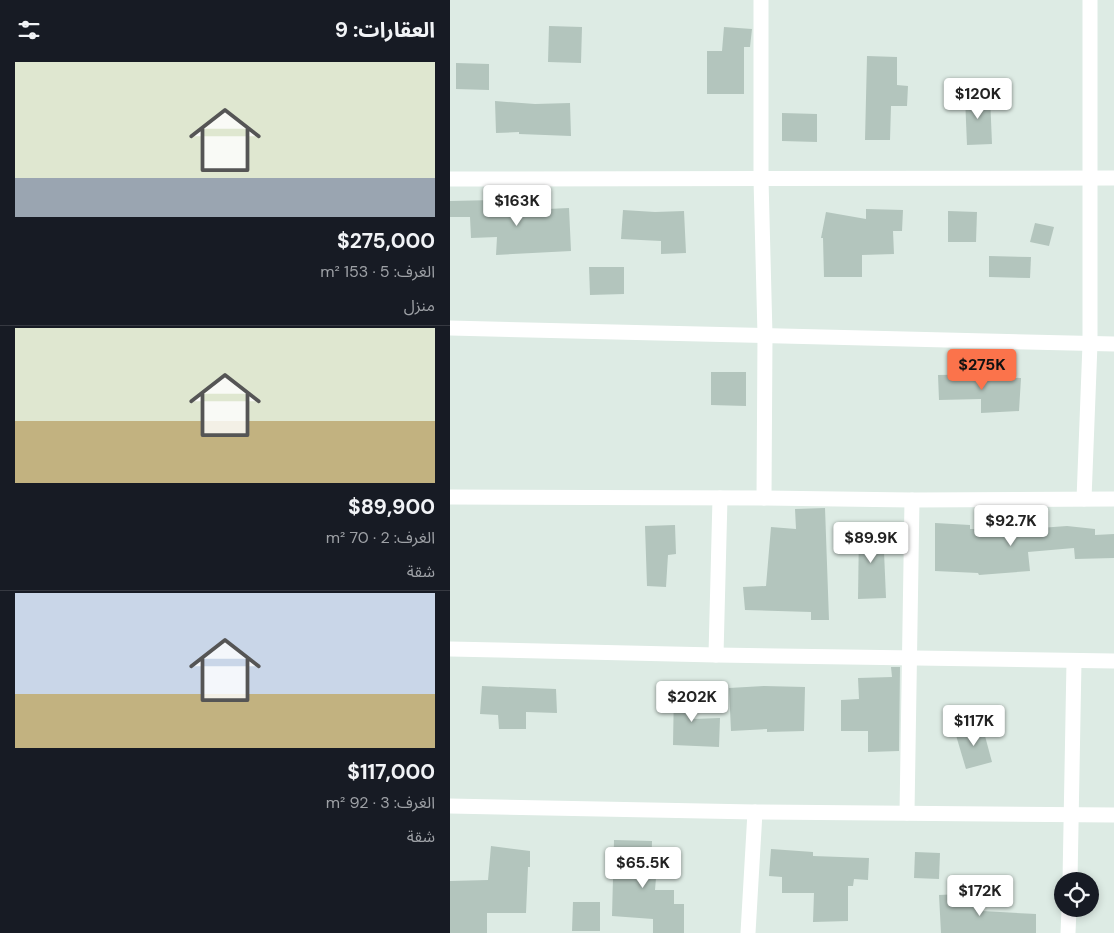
<!DOCTYPE html>
<html lang="ar">
<meta charset="utf-8">
<style>
:root{--surface:#171b24;--page:#242831;--text:#f1f3f6;--muted:#9ea1a6;--line:#363941;--accent:#fb734b}
body{margin:0;font-family:"DM Sans","Noto Sans Arabic",sans-serif;background:var(--page);color:var(--text);direction:rtl;height:100vh;display:flex;flex-direction:column;font-size:19px;white-space:nowrap}
*{box-sizing:border-box;margin:0}
p{font-size:16px;color:var(--muted)}
.icon{flex:none;width:28px;height:28px;fill:none;stroke:currentColor;stroke-width:2;stroke-linecap:round;stroke-linejoin:round}
.map{position:relative;flex:1;overflow:hidden;direction:ltr}
.panel{display:flex;flex-direction:column;background:var(--surface);width:450px}
.panel>*{flex:none}
.buttons{position:absolute;left:604px;top:872px;display:grid;gap:10px}
.buttons a{display:grid;place-items:center;width:45px;height:45px;border-radius:50%;background:var(--surface);box-shadow:0 2px 8px #0003;font-size:25px}
.price{position:absolute;translate:-50% -42px;padding:0 11px;border-radius:5px;background:#fff;color:#222;font-size:16px;line-height:32px;filter:drop-shadow(0 1px 2px #0008)}
.price::after{content:'';position:absolute;left:50%;top:30px;width:15px;height:11px;margin-left:-8px;background:inherit;clip-path:polygon(0 0,100% 0,50% 100%)}
.price.on{background:var(--accent);color:#111}
ul{padding:0;list-style:none}
li{display:grid;align-content:center;gap:10px;height:265px;padding:0 15px}
li+li{border-top:1px solid var(--line)}
li span{display:grid;place-items:center;height:155px;border-radius:0px;color:#555}
li>.icon{margin-inline-start:auto}
span .icon{width:90px;height:90px;fill:#fffc;stroke-width:1}
li b{font-size:21px}
h2{display:flex;justify-content:space-between;align-items:center;height:60px;padding:0 15px;font-size:21px}
main{display:flex;flex:1;min-height:0}
.map>svg:first-child{display:block}
.building{fill:#b3c5bd}
.lines{fill:none;stroke-linecap:round;stroke-linejoin:round}
.minor{stroke:#fff;stroke-width:15}
</style>
<main>
<div class="map">
<svg width="664" height="933" viewBox="0 0 664 933">
<rect width="100%" height="100%" fill="#ddebe4"/>
<g class="building">
<path d="M99,26L132,27L131,63L98,62Z"/>
<path d="M274,27L302,29L300,47H294V94H257V51H272Z"/>
<path d="M417,56L447,57V85L458,86L457,106H441L440,140H415Z"/>
<path d="M6,63L39,64V90L6,89Z"/>
<path d="M540,96L542,144L517,145L515,97Z"/>
<path d="M45,101L85,104L120,103L121,136L69,134V132L46,133Z"/>
<path d="M332,113L367,114V142L332,141Z"/>
<path d="M45,200L46,210L75,208V210L119,208L121,251L46,255L47,237L21,238L20,217H0V201Z"/>
<path d="M416,209L453,210L452,231H443L444,254L412,255V277H374L373,238H371L376,212L416,219Z"/>
<path d="M173,210L205,212L234,211L236,253L211,254V241L171,239Z"/>
<path d="M498,211L527,212L526,242H498Z"/>
<path d="M585,223L604,227L599,246L580,242Z"/>
<path d="M539,256L581,257L580,278L539,277Z"/>
<path d="M139,267H174V294L140,295Z"/>
<path d="M261,372H296V406L261,405Z"/>
<path d="M538,374V377L571,378L569,411L531,413V399L489,400L488,375Z"/>
<path d="M375,508L379,620H361V612L295,610L293,587L316,586L321,527L346,529L345,509Z"/>
<path d="M485,523L520,525V529L563,530L617,526L645,529V535L664,534V558L625,559L624,548L578,552L580,571L529,575L528,573L485,571Z"/>
<path d="M225,525L226,554L218,555L216,587L197,586L195,526Z"/>
<path d="M409,528H433L436,598L408,599Z"/>
<path d="M441,667H450L449,751L418,752V731H391V700L409,699L408,678L442,677Z"/>
<path d="M32,686L106,689L107,713L76,712V729H49L48,715L30,714Z"/>
<path d="M314,686L355,687L354,731L317,732V729L281,731L279,688Z"/>
<path d="M224,688H243L242,719L270,718L269,747L223,745Z"/>
<path d="M532,725L542,762L516,769L505,732Z"/>
<path d="M164,840L202,841L201,878H206L205,890H224V904H234V933H203V919L162,916Z"/>
<path d="M41,846L80,851V867H78L76,913H37V933H0V881L38,880Z"/>
<path d="M321,849L363,852V856L419,858L418,880L404,879L403,886H398V921L363,922L364,893H332V877L319,876Z"/>
<path d="M465,852L490,853L489,879L464,878Z"/>
<path d="M531,893L532,911L586,914V933H491L489,895Z"/>
<path d="M123,902H150V931H122Z"/>
</g>
<g class="lines">
<g class="minor">
<path d="M311,0V179L315,335L314,498"/>
<path d="M0,179L664,178"/>
<path d="M0,328L664,344"/>
<path d="M0,497L314,498L462,500L664,499"/>
<path d="M634,499L640,344V0"/>
<path d="M0,649L266,655L664,661"/>
<path d="M266,655L270,498"/>
<path d="M0,806L305,812L664,815"/>
<path d="M457,813L462,500"/>
<path d="M620,881L624,661"/>
<path d="M298,933L305,812"/>
<path d="M618,933L619,909"/>
</g>
</g>
</svg>
<div class="buttons">
<a><svg class="icon" aria-label="locate" viewBox="0 0 24 24"><circle cx="12" cy="12" r="6"/><path d="M12 2v4M12 18v4M2 12h4M18 12h4"/></svg></a>
</div>
<b class="price" style="left:528px;top:120px">$120K</b>
<b class="price" style="left:67px;top:227px">$163K</b>
<b class="price on" style="left:532px;top:391px">$275K</b>
<b class="price" style="left:561px;top:547px">$92.7K</b>
<b class="price" style="left:421px;top:564px">$89.9K</b>
<b class="price" style="left:242px;top:723px">$202K</b>
<b class="price" style="left:524px;top:747px">$117K</b>
<b class="price" style="left:193px;top:889px">$65.5K</b>
<b class="price" style="left:530px;top:917px">$172K</b>
</div>
<section class="panel">
<h2>العقارات: 9<svg class="icon" aria-label="filters" viewBox="0 0 24 24"><path d="M4 7h16M4 17h16"/><circle cx="9" cy="7" r="2"/><circle cx="15" cy="17" r="2"/></svg></h2>
<ul>
<li><span style="background:linear-gradient(#dfe7d0 75%,#9aa5b1 0)"><svg class="icon" aria-label="home" viewBox="0 0 24 24"><path d="M3 11l9-7 9 7M6 9v11h12V9"/></svg></span><div><b>$275,000</b><p>الغرف: 5 · 153 m²</p><p>منزل</p></div></li>
<li><span style="background:linear-gradient(#dfe7d0 60%,#c2b280 0)"><svg class="icon" aria-label="home" viewBox="0 0 24 24"><path d="M3 11l9-7 9 7M6 9v11h12V9"/></svg></span><div><b>$89,900</b><p>الغرف: 2 · 70 m²</p><p>شقة</p></div></li>
<li><span style="background:linear-gradient(#c9d6e8 65%,#c2b280 0)"><svg class="icon" aria-label="home" viewBox="0 0 24 24"><path d="M3 11l9-7 9 7M6 9v11h12V9"/></svg></span><div><b>$117,000</b><p>الغرف: 3 · 92 m²</p><p>شقة</p></div></li>
</ul>
</section>
</main>
